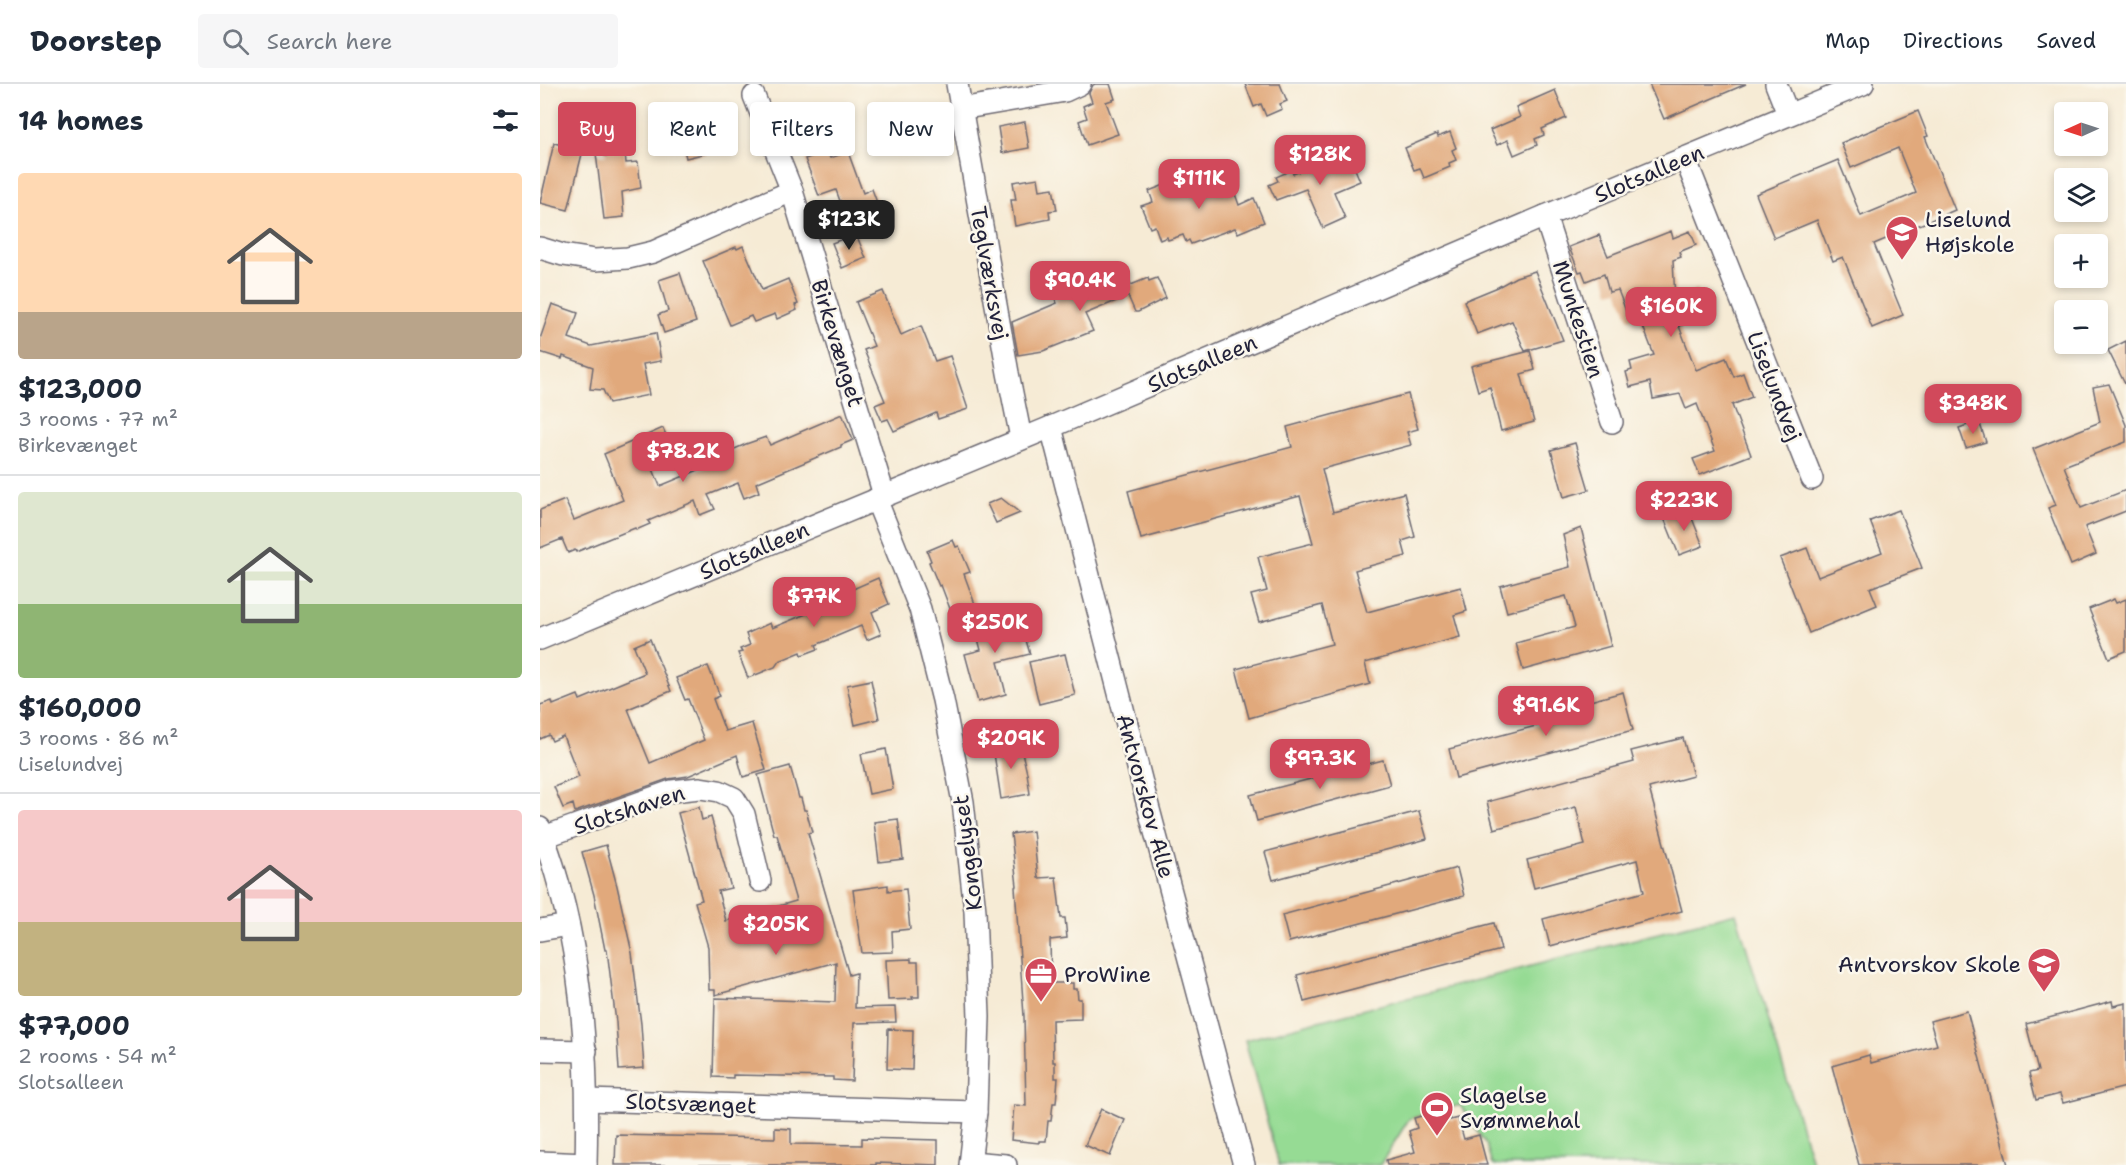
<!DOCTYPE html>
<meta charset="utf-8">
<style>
:root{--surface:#fff;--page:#f6f6f7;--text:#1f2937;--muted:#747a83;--line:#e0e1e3;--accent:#d1495b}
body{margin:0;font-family:"Shantell Sans",sans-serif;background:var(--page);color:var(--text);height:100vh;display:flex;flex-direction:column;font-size:22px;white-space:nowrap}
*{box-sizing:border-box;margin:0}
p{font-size:20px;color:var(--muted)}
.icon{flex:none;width:33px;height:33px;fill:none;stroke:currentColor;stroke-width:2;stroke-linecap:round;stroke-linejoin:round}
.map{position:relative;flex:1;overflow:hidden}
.drawer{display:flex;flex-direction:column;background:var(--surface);width:540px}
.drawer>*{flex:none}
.hud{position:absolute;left:18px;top:18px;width:570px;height:54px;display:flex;gap:12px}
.needle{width:39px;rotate:267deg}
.tools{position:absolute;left:1514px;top:18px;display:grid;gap:12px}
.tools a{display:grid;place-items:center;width:54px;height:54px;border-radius:6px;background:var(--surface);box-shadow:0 3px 9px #0003;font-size:30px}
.price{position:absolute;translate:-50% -51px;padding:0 14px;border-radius:12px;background:var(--accent);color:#fff;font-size:20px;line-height:39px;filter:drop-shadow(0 2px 3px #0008)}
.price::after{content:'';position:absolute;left:50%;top:36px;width:18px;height:14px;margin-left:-9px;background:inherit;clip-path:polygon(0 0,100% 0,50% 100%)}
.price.selected{background:#222;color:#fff}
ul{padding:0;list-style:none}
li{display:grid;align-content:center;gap:12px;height:318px;padding:0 18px}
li+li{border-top:2px solid var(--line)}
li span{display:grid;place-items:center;height:186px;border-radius:6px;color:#555}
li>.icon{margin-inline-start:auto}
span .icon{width:108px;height:108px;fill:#fffc;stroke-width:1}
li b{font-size:26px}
h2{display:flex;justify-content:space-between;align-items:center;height:72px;padding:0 18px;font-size:26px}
.tag{padding:0 21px;border-radius:6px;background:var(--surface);box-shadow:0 3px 9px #0003;font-size:21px;line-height:54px}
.tag.selected{background:var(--accent);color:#fff}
header{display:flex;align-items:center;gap:36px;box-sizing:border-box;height:84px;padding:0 30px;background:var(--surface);border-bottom:2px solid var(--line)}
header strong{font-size:28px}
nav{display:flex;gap:33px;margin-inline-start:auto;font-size:21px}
.search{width:420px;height:54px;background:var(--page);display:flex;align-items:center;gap:15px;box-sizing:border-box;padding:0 21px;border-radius:6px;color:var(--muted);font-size:22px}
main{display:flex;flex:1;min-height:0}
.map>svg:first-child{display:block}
.green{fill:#96db94;stroke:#5c7e68;stroke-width:1.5}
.building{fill:#e1a97b}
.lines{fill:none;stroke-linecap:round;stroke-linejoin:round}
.minor-casing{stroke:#6c6871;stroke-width:24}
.minor{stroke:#fff;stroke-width:21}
.labels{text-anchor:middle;stroke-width:5;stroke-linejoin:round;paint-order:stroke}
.street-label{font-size:22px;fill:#22223b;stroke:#fbf7ec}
.poi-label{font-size:22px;fill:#22223b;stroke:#fbf7ec;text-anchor:start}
</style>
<header>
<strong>Doorstep</strong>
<div class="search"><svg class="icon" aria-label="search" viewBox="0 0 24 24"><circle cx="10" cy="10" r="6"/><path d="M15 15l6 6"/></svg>Search here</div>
<nav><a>Map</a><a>Directions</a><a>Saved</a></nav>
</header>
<main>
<section class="drawer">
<h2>14 homes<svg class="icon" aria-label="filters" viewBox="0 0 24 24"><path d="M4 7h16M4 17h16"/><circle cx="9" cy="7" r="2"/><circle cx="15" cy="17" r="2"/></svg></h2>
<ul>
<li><span style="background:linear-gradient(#ffd9b3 75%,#b9a48a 0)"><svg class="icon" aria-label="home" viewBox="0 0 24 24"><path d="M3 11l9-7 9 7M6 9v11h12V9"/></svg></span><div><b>$123,000</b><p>3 rooms · 77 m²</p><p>Birkevænget</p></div></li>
<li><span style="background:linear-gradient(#dfe7d0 60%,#8fb573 0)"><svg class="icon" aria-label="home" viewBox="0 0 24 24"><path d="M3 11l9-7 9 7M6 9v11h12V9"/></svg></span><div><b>$160,000</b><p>3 rooms · 86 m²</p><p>Liselundvej</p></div></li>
<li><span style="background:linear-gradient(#f6c9c9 60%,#c2b280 0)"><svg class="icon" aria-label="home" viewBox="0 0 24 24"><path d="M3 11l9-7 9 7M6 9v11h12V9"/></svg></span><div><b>$77,000</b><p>2 rooms · 54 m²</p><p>Slotsalleen</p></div></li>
</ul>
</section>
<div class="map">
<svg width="1586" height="1081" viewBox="0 0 1586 1081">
<rect width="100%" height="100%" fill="#fbf7ec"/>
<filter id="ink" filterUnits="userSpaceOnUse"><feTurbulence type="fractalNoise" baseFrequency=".0167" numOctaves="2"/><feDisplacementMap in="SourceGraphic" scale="12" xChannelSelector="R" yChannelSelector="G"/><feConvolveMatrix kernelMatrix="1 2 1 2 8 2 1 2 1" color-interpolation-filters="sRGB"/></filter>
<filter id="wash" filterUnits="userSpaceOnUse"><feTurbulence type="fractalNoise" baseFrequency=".008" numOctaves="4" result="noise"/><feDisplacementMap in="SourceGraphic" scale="24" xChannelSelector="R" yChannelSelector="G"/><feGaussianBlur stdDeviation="1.35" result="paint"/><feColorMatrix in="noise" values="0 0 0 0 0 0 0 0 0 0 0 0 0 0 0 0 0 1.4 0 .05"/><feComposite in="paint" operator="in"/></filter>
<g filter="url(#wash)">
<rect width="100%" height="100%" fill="#f6ebd5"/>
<path class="green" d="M1196,829L1273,1081H952L946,1060L920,1021L869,1035L840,1081H739L705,956Z"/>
<g id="blocks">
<g class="building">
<path d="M555,0H570L575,15L566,18L578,50L547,61L539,37L547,34L543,22L552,18L549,9L553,1Z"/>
<path d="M705,0H740L747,17L740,20L742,25L726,32L721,20L714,23Z"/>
<path d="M1109,0H1206L1124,35Z"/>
<path d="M1015,6L1026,34L1002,45L1004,51L995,55L997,61L974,71L968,56L957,61L950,46L980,33L976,23Z"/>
<path d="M77,21L83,49L86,79L98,78L101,104L82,108L84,133L64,135L56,69L66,72L61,25Z"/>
<path d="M1378,27L1388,52L1385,53L1415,126L1334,160L1363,231L1332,244L1303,173L1293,177L1277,136L1234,154L1216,110L1298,76L1321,132L1376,109L1358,64L1311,84L1301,59Z"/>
<path d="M485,38L489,64L462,69L458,43Z"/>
<path d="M174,45L179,66L146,74L141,52Z"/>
<path d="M910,48L916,64L912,66L916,76L909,79L910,83L884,94L880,84L874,86L865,64L897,50L898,53Z"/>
<path d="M14,59L43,66L28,126L0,119Z"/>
<path d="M287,67L290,74L308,68L323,109L332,105L339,124L345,132L311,147L296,106L279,112L265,75Z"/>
<path d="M808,68L820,97L794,108L805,134L783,144L766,105L736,116L729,101L738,97L736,93L752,86L753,90Z"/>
<path d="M676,85L685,110L694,107L699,121L714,114L724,138L698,149L695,144L651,160L649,156L646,158L643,151L628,156L627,153L620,156L615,142L610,144L601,122L613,118L609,107L632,98L633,102Z"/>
<path d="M498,94L500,106L513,104L517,126L509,127L510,135L475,142L471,116H476L473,98Z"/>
<path d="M1131,147L1133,154L1150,147L1156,161L1139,168L1141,173L1133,176L1135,215L1157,206L1167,232L1139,242L1156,286L1186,274L1194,293L1203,289L1212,313L1192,321L1211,371L1160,391L1153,375L1175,367L1157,320L1146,325L1140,310L1113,315L1110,298L1090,303L1086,288L1092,286L1090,278L1114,271L1099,232L1089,235L1078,206L1069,208L1064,190L1046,197L1042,187L1039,188L1029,163L1059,151L1068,172Z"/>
<path d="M316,150L326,174L302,184L292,159Z"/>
<path d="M203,162L222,206L248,195L258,220L255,221L257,226L237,235L235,230L214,238L211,232L190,241L163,177L196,163L197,165Z"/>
<path d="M995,187L1023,256L985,267L972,237L937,250L924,217L958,203L976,193Z"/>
<path d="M140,189L156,238L124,249L118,231L128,227L119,196Z"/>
<path d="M570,191L572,197L587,191L591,201L608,194L609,197L617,194L626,214L598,228H595L588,212L545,230L553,247L503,267L478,271L472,238L517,219L515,215Z"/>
<path d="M343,207L361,251L381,242L395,277L410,272L428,325L398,335L396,329L354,347L348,335L342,337L335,321L345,317L324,266L334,262L316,218Z"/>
<path d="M12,220L38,229L29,254L51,262L116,249L121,277L103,280L109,311L69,319L63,306L50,305L53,283L23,272L22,275L0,268V255Z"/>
<path d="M1586,257V302L1568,266Z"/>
<path d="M990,267L995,286L981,290L994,338L961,347L950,303L938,307L931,282Z"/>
<path d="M1569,300L1586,341V358L1524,382L1541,424L1586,406V427L1545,443L1556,470L1531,481L1508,424L1516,421L1493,365L1560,338L1553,303Z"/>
<path d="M868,310L878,345L867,348L871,361L782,385L793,428L864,409L875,453L862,457L866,472L815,486L827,528L921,503L927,527L914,531L920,553L825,579L830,600L709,634L696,585L792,560L782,521L719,538L711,511L727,507L718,473L773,459L760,412L601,455L588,407L752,363L747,343Z"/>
<path d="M302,330L313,356L301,361V363L216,399L219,408L204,414L198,399L168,411L175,425L160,431L155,417L108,437L110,440L96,446L95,444L36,468L35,466L28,469L22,455L0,464V426L25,416L34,436L83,416L64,370L105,352L123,344L131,363L108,373L120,402L173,380L172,375L206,360L226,353L230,361Z"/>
<path d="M1439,337L1446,358L1426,364L1419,344Z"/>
<path d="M1035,359L1049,406L1024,413L1011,366Z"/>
<path d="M461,414L480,429L456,439L447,420Z"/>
<path d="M1148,424L1163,462L1139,471L1124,434Z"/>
<path d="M1359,426L1382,484L1330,504L1337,521L1269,549L1240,474L1267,464L1278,493L1342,468L1330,437Z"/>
<path d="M1041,444L1071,562L983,586L976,559L1035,543L1026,512L967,528L960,502L1030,483L1023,451Z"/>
<path d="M413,456L416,463L419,462L430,488L424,490L435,520L412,530L401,501L399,502L389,478L391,477L387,467Z"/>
<path d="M338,494L349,520L332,528L341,550L327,556L321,542L276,561L278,565L262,571L261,568L239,577L235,583L208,594L198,569L202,568L200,565L210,561L206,550L230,539L232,544L266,530L265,526Z"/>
<path d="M1574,515L1576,519L1586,515V567L1569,574L1549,525Z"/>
<path d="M464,532L465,536L479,532L490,570L458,578L466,610L438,618L425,570L441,566L434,540Z"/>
<path d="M110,555L131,607L88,625L110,679L164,656L148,615L145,616L136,594L168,582L180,612L173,615L185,647L212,639L226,686L203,693L197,671L148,692L128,695L35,728L33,720L23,724L14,703L39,693L23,652L12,657L9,651L0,655V621L12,617L13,621L38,611L40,616L105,589L94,562Z"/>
<path d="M525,570L535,611L499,620L489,578Z"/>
<path d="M331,596L339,635L315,641L307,601Z"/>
<path d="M1083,608L1093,646L916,694L909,665L1034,632L1032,622Z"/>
<path d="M1143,654L1153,692L1109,704L1142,827L1010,862L1003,835L1104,808L1097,776L994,804L987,776L1045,761L1036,723L954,745L947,718L1094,678L1091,667Z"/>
<path d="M479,656L487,689L490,710L461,715L453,663Z"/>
<path d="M346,665L353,705L329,710L321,670Z"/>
<path d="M843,676L850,701L717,737L710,711Z"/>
<path d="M250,682L259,714H261L264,726H266L272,748L268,749L309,891L316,889L315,924L355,923L356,938L314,939L312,997L293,996V993L193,991V994L173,993L175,914L295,918L296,878L175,911V906H169L168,863L155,818L162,816L138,729L159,723L162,736L171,733L191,804L178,807L186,837L256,817L237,751H234L218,691Z"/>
<path d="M879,727L887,755L733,796L725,768Z"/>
<path d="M358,735L363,775L339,778L334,738Z"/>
<path d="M493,747L498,794L516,793L521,834H525L527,854L510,856L511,899H533V905H537L538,915H541V935L512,936L513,978H515V994H518L516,1019H513L511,1037H508L506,1057H499V1059L471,1056L474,1021L486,1022L484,932L475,803L477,802L471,750Z"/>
<path d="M66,761L77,802L92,869L101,940L104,984L79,986L76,938L67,866H65L54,811L42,768Z"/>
<path d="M917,784L924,812L749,858L742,831Z"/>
<path d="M348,801V807L366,805L370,845L352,847L353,868L322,869L313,806Z"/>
<path d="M954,839L961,866L764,918L757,891Z"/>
<path d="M371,875V878H378L379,913H372L373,915L348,916L346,876Z"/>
<path d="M1572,917L1573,922L1586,919V1003L1523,1019L1520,1010L1496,1016L1489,989L1498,987L1486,940Z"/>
<path d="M1427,927L1468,1081H1319L1292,982L1329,971L1331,979L1397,961L1390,937Z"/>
<path d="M348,945L373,946L372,986L347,985Z"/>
<path d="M561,1025L585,1036L570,1072L545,1061Z"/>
<path d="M907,1025L910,1036L918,1034L924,1055L939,1051L947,1081H847L846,1076L875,1068L869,1047L877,1044L874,1034Z"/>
<path d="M235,1044L251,1045V1060L322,1061V1054L398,1056V1081L336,1079V1081H75L76,1051L235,1054Z"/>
</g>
</g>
</g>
<g filter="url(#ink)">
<use href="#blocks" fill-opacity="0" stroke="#6c6871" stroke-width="1.5"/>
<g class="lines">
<g class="minor-casing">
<g id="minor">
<path d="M417,0L468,289L481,354"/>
<path d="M1236,0L1248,30"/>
<path d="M214,12L252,107L344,411"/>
<path d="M420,25L525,7L540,0"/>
<path d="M1145,74L1272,395"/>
<path d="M1005,132L1072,338"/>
<path d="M0,164L23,171L55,176L88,174L113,168L252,107"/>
<path d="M511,343L603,703L704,1081"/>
<path d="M336,415L380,525L403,616L423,718L435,827L439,933L436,1028L430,1081"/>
<path d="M0,555L511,343L998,135L1323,0"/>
<path d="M0,744C42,851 49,968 46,1081"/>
<path d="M4,753L132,707L160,704L179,707L194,714L204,730L220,797"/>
<path d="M0,846L28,841"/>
<path d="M0,966L46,967"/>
<path d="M47,1016L436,1028"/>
<path d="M0,1078L46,1080"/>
<path d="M431,1078L466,1081"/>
</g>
</g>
<use href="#minor" class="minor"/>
</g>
</g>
<defs>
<g id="university-pin" transform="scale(1.725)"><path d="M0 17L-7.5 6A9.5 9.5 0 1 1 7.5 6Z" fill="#d1495b" stroke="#fbf7ec"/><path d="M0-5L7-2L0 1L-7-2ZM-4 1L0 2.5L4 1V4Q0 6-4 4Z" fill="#fff"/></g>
<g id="school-pin" transform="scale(1.725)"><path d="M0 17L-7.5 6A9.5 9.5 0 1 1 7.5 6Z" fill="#d1495b" stroke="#fbf7ec"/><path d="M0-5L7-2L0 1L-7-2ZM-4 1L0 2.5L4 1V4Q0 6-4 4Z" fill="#fff"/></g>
<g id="office-pin" transform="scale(1.725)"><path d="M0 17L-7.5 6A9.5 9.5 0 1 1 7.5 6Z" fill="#d1495b" stroke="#fbf7ec"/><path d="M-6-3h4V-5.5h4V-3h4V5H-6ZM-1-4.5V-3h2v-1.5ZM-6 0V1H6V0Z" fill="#fff"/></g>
<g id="stadium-pin" transform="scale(1.725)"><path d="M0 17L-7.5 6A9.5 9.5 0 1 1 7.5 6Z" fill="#d1495b" stroke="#fbf7ec"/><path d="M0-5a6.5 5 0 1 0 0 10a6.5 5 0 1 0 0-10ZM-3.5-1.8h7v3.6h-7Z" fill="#fff"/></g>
</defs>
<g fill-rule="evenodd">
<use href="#university-pin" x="1362" y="148"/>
<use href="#school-pin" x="1504" y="880"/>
<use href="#office-pin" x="501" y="890"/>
<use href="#stadium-pin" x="897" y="1024"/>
</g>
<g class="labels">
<g class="street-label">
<text transform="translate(1109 89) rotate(-23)" y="8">Slotsalleen</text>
<text transform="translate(450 189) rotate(80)" y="8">Teglværksvej</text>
<text transform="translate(1039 235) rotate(72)" y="8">Munkestien</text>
<text transform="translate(298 259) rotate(73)" y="8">Birkevænget</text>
<text transform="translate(662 279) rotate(-23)" y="8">Slotsalleen</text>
<text transform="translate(1235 302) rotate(69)" y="8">Liselundvej</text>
<text transform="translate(214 466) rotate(-23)" y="8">Slotsalleen</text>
<text transform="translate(606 712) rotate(75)" y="8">Antvorskov Alle</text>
<text transform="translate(89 725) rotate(-18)" y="8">Slotshaven</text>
<text transform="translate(427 769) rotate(-97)" y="8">Kongelyset</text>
<text transform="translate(151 1019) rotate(2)" y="8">Slotsvænget</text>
</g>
<g class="poi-label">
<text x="1385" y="143">Liselund<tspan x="1385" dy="25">Højskole</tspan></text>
<text x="1481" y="888" text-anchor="end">Antvorskov Skole</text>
<text x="524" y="898">ProWine</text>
<text x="920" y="1019">Slagelse<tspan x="920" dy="25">Svømmehal</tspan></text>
</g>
</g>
</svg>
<div class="tools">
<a><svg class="needle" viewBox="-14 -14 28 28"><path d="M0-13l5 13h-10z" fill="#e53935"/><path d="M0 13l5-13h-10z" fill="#747a83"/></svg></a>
<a><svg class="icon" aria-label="layers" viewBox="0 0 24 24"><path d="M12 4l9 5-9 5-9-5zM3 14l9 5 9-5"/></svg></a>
<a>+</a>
<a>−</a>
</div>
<b class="price" style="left:780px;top:102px">$128K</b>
<b class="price" style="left:659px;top:126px">$111K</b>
<b class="price selected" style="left:309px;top:167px">$123K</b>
<b class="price" style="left:540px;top:228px">$90.4K</b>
<b class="price" style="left:1131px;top:254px">$160K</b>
<b class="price" style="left:1433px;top:351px">$348K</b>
<b class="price" style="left:143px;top:399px">$78.2K</b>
<b class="price" style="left:1144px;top:448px">$223K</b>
<b class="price" style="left:274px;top:544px">$77K</b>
<b class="price" style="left:455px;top:570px">$250K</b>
<b class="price" style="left:1006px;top:653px">$91.6K</b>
<b class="price" style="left:471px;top:686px">$209K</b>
<b class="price" style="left:780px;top:706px">$97.3K</b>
<b class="price" style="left:236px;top:872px">$205K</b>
<div class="hud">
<a class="tag selected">Buy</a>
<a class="tag">Rent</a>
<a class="tag">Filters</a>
<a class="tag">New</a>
</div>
</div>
</main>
